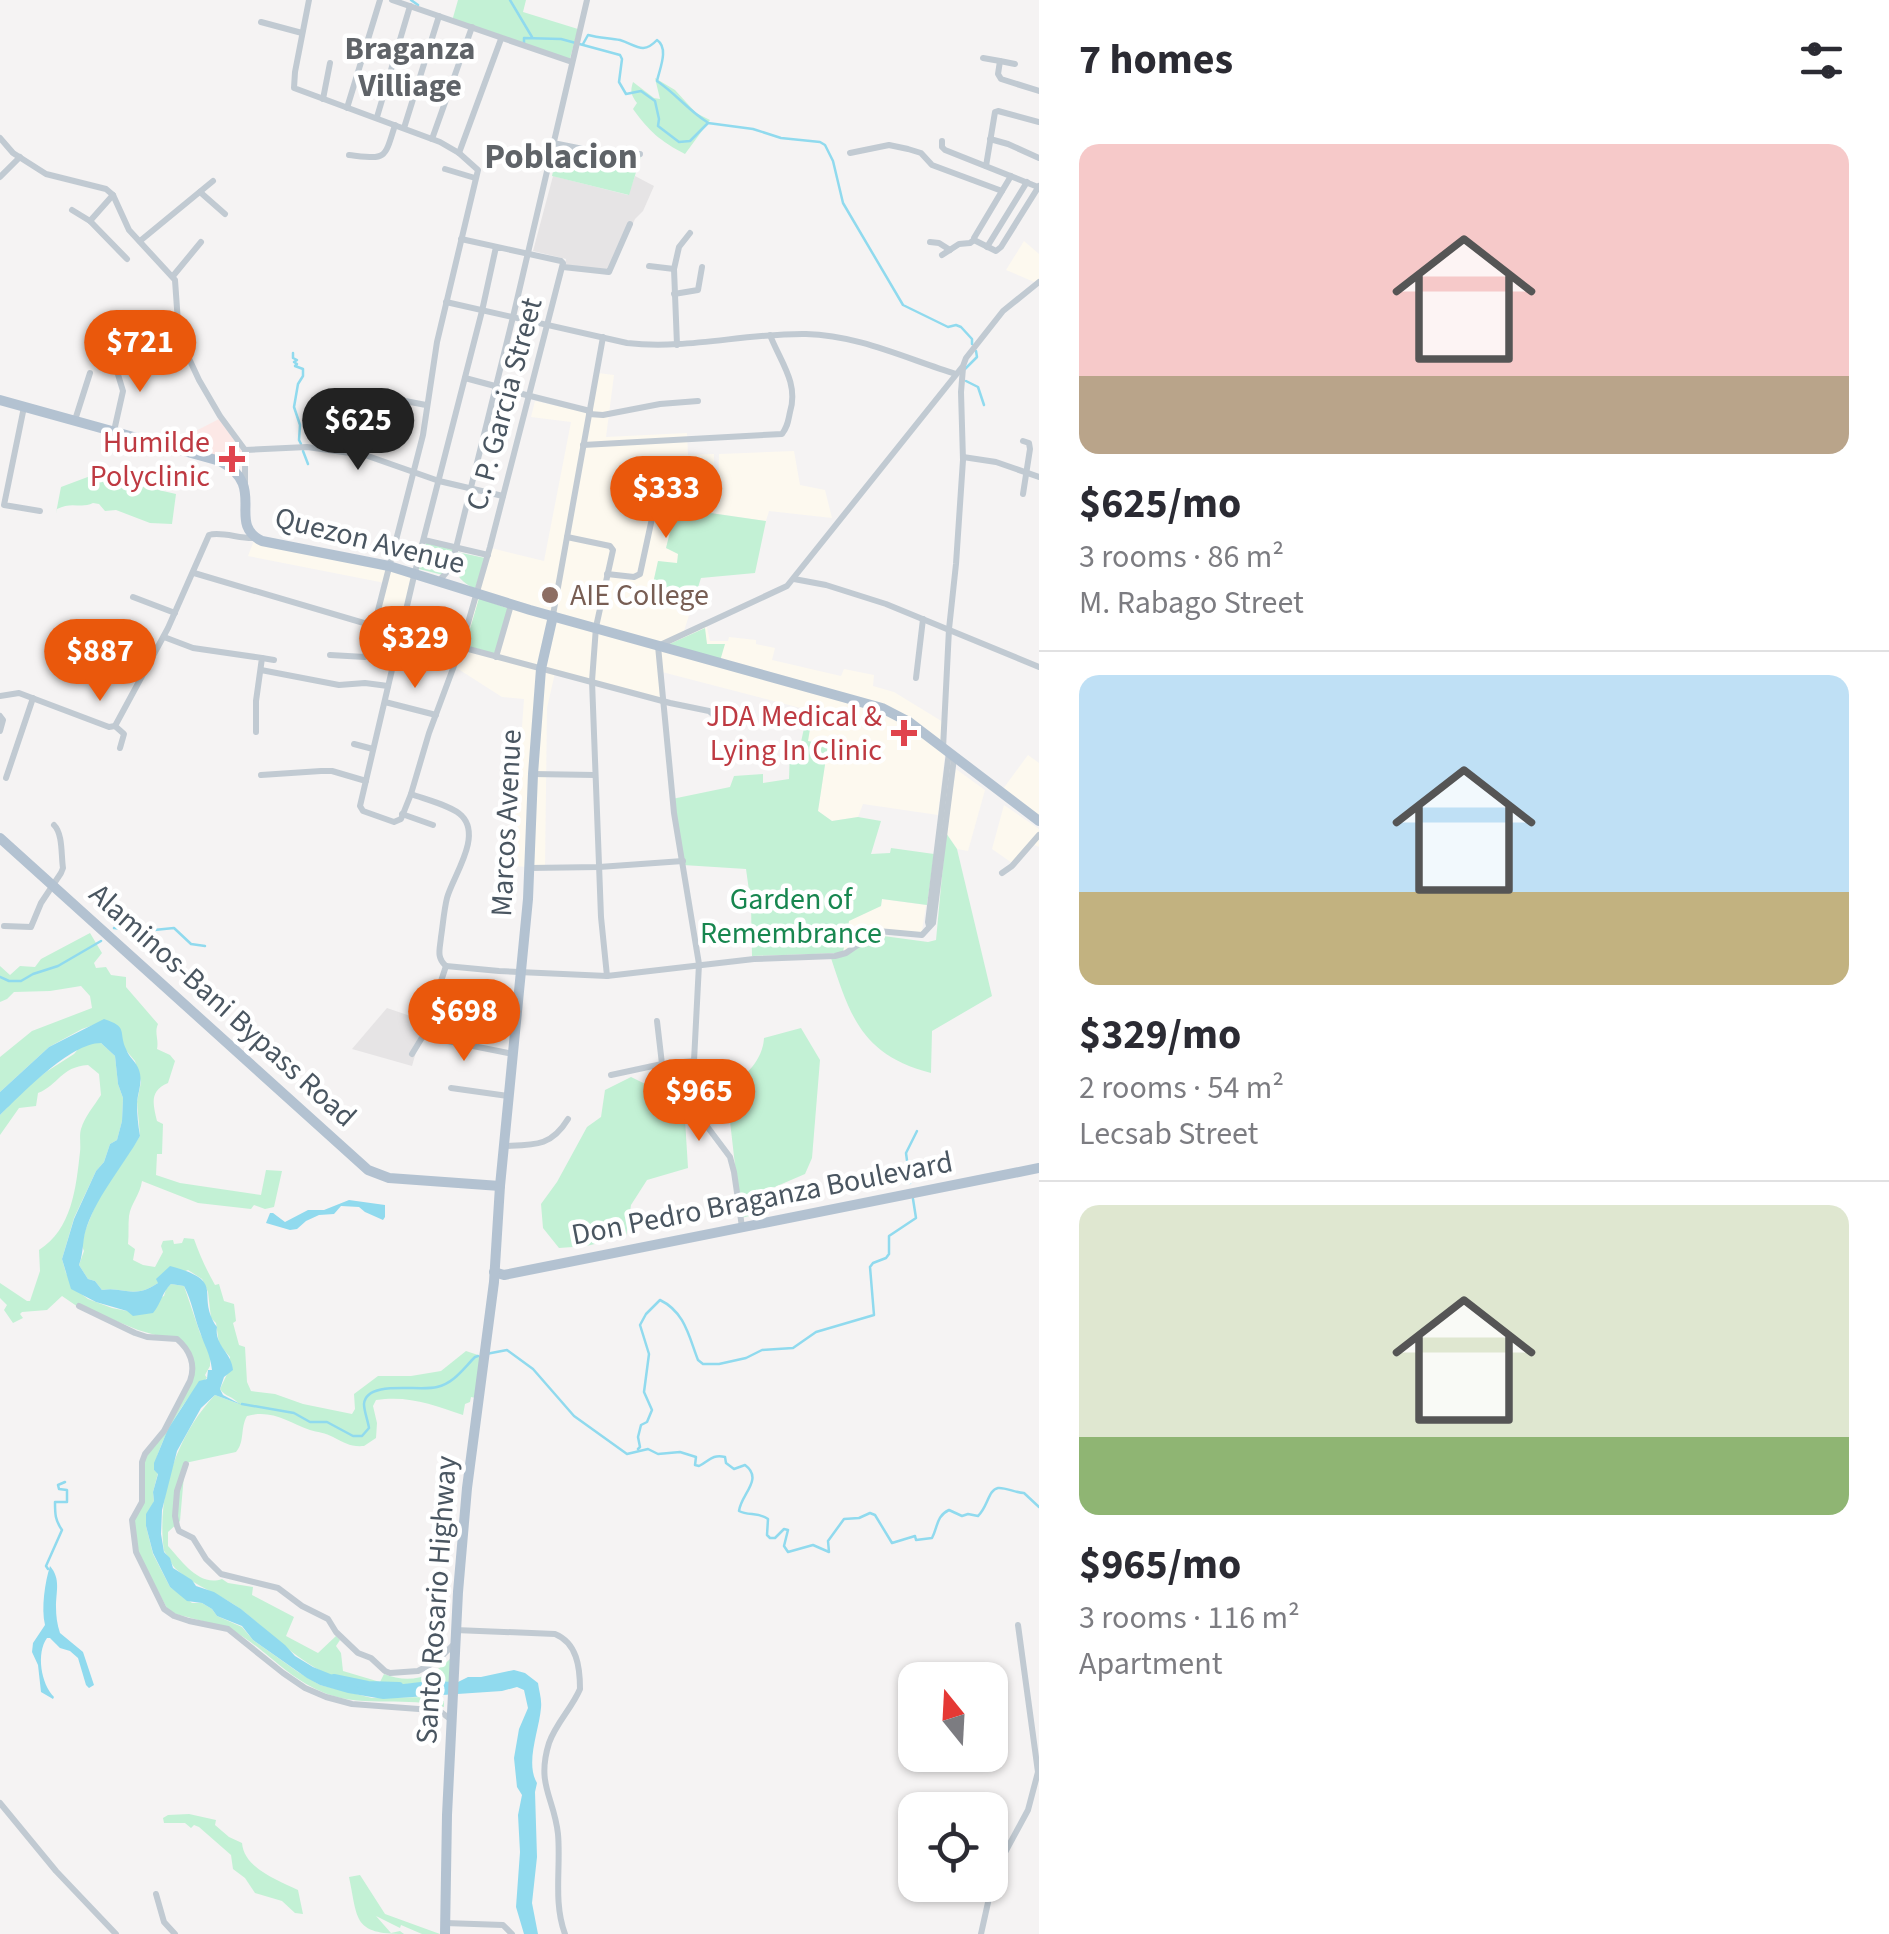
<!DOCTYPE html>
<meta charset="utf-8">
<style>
:root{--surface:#fff;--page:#f7f7f7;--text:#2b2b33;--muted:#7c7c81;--line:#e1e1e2;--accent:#ea580c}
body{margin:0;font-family:"Source Sans 3",sans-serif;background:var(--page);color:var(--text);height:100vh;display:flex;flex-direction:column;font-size:38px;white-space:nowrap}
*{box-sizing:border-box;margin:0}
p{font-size:32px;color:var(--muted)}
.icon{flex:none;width:55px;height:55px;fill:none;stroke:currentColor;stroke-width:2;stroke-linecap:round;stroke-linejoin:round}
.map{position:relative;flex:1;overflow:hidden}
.side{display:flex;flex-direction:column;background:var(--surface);width:850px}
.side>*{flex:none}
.needle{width:65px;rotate:342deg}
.tools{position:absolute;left:898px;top:1662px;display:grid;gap:20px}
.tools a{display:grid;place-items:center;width:110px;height:110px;border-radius:20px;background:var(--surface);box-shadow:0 2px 8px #0004;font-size:50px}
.price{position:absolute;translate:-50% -85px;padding:0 22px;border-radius:35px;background:var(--accent);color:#fff;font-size:32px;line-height:65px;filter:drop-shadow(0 2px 5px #0008)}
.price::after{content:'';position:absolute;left:50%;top:60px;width:30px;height:22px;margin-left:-15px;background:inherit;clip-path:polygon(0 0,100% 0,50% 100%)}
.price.current{background:#222;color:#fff}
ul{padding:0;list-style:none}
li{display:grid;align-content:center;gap:20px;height:530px;padding:0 40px}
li+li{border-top:2px solid var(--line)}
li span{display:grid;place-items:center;height:310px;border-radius:20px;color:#555}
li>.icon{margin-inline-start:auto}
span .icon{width:180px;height:180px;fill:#fffc;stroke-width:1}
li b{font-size:42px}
h2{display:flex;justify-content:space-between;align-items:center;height:120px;padding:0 40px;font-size:42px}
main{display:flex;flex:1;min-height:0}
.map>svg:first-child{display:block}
.commercial{fill:#fdf9ef}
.education{fill:#e6e4e5}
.medical{fill:#fce8e6}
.green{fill:#c3f1d5}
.water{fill:#90daee}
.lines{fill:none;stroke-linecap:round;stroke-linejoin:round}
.stream{stroke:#90daee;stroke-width:2.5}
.river{stroke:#90daee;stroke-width:8}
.minor{stroke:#c1cad2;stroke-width:6}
.major{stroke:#b3c2d1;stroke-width:10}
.health-dot{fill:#e0444e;stroke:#fff;stroke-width:4}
.education-dot{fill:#8d6e63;stroke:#fff;stroke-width:4}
.labels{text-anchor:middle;stroke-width:9;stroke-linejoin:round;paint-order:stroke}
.street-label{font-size:30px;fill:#4a5661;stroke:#fff}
.health-label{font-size:30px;fill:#be3a42;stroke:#fff;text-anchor:end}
.education-label{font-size:30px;fill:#785e54;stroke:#fff;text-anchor:start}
.park-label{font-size:30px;fill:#17864f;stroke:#fff}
.neighbourhood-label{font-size:32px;font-weight:bold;fill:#5f6368;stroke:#fff}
.quarter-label{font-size:35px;font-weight:bold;fill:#5f6368;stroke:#fff}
</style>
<main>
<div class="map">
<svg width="1039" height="1934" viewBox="0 0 1039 1934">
<rect width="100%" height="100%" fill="#f5f3f3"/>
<g class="commercial">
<path d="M1024,241L1039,254V284L1006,270Z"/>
<path d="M598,373L614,375L606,437L687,433L688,455L714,454L715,507L718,493L719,454L794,451L800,485L825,490L832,518L769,511L766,521L676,508L666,548L679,554L677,564L658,561L650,597L691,609L684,631L706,623L710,641H728L729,637L756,640V644L775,648L772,660L841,676L844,669L874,675L873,686L894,692L943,722L945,754L938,815L863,804L858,817L832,821L818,811L828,745L808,741L812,711L662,672L664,702L555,673L547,708L545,868L512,866L524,699L502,697L455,667L477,592L552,616L551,611L479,590L491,548L544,561L571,422L531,417L535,401L588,413Z"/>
<path d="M255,538L415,573L390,664L368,658L385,583L248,556Z"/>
<path d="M1028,755L1039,763V816L1003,789Z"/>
<path d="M956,769L985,790L968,851L957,849L946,833Z"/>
<path d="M1004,805L1039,829V847L1033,844L1015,865L992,849Z"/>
<path d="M882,899L926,905L922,931L919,934L876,929L843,951L849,920L881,906Z"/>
</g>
<g class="education">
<path d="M553,176L628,195L635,176L654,186L643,211L635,219L609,275L565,267L566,259L533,251Z"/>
<path d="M387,1008L425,1021L412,1066L352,1049Z"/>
</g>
<path class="medical" d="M219,419L243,453V462L231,464L190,449L188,435Z"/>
<g class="green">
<path d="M458,0H526L523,12L578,29L569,62L452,21Z"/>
<path d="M655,78L675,90L696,113L710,120L685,154C660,141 649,131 633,109L637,103C631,95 630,91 633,82L654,98L660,99Z"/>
<path d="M558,147L641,156L629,195L552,176Z"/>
<path d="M93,475L176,494L172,524L150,523L116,510L105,511L99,504L93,503C81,509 72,501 57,509L56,513L61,487Z"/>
<path d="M676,508L766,521L755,573L701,578L691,609L650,597L658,561L677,563L678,554L666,548Z"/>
<path d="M426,542L454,549L443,575L419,569Z"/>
<path d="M457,552L485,558L475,589C457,579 453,573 457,552Z"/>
<path d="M479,598L512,610L498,656L465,646Z"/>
<path d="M705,628L707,644H725L720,661L665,646Z"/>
<path d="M808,710L813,711L808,741L828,745L818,811L832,821L858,817L881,821L871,854L890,853L891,848L934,854L927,905L882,899L881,906L849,921L843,952L840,953L752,956L751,905L746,869L683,865L672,799L730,787L734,776L763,774V783L789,779L790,750L793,745L801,742Z"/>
<path d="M946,833L957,849L992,996L932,1031L931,1073C863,1055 851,1019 831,958L876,935L928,942L936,940Z"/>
<path d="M90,933L102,953L94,963L96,968L106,967L111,975L126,977V987L158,1024C154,1033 159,1039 157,1049L170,1055L175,1061L168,1083C149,1091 153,1104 157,1121L163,1124L162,1154H157L156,1175L180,1183L261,1195L266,1170L282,1171L274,1207L265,1209L254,1205L251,1209L198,1203L142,1181C140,1195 131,1203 129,1216C128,1225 129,1235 128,1244L135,1249L133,1260L143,1265L155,1267L163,1252L161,1246L163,1241L173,1240L174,1244L182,1243L184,1238L194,1239C200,1256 206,1269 215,1285L219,1284L224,1301L234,1304L236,1321L233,1323L239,1345L245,1347L247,1382L251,1391L275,1394L303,1404L352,1414L355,1409L354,1394L378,1376H411L441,1371L466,1351L481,1356L476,1398L471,1397L470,1402L465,1404L463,1415C433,1405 409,1395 376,1400L373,1406L377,1423L376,1438L364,1446C350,1447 345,1443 333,1437C326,1433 317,1432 310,1430C287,1422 272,1409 247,1416C240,1428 245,1442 236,1452L185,1463L180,1521L168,1532V1546C182,1561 199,1587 222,1579L228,1583L253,1587L252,1595L294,1617L286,1636L318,1653L336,1636L340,1640L336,1646L341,1653L343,1671L380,1682L384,1674C409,1684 432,1678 451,1658L449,1682C415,1680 383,1691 350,1682C306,1671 276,1637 242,1610C221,1594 196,1587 177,1570C171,1565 169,1557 164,1551C156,1496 177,1435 215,1395L239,1404C233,1396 225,1397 220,1389L228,1372L230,1357L219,1344L216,1323L211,1318L208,1292L202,1279L188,1270L158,1283C133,1300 124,1286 102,1290L95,1281L88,1279L79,1265L84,1251L82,1246L85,1231L98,1199L140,1136L137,1102L141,1082L135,1061L102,1022L82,1029L49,1047L0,1092V1057L32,1031L92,1008L90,996L81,986L50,991L14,992L7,999L0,1002V966L10,975L20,966L35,967L41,959Z"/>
<path d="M801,1028L820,1060L812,1158L805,1174L756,1195L758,1214L741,1218L726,1086C746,1078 763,1059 764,1038Z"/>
<path d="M92,1043H101L115,1056L118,1084L123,1098L122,1121L117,1140L110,1144L104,1162L96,1171L74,1218L62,1259L66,1273L76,1290L88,1299L112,1308L127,1311L164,1296L166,1289L171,1284L184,1286L200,1333L210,1353V1366L205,1375L207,1378C186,1394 157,1444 154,1470L158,1473L153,1492L154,1501L146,1526L153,1554L170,1587L192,1603H202L212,1609L217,1616L242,1627L253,1640L298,1672L320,1685L372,1698L428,1697L444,1701V1707C409,1696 366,1708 327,1694C288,1679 270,1653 237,1633C221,1624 188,1618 169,1612L138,1554L133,1522L143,1503V1464L148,1453L163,1436L194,1370L183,1343L138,1330L94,1312L81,1309L62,1296L47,1310L22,1312L20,1314L23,1318L13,1323L4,1310L7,1305L0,1298V1283L27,1301H30L40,1271L39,1250C72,1229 76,1188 80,1152C81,1145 79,1136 81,1129C85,1116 94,1106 101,1095L99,1074L88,1065C60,1067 59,1085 38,1093L36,1106L19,1108L0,1135V1115L26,1087L46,1072L74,1054L80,1047Z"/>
<path d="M631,1077L684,1103L688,1168L647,1180L631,1205L626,1237L586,1246L559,1248L543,1228L541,1204L557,1182L587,1127L601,1117L605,1090Z"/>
<path d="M189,1814L216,1820L215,1825L229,1837L242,1843C244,1868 277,1880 298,1890L303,1914L295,1913L282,1901L255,1893L245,1878L233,1869L231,1855L199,1827L194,1825L191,1828L185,1823H164L163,1818L168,1815Z"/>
<path d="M360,1875L385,1914L440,1934H422L401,1925L400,1928L376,1916L391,1933L400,1931L404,1934C353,1934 358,1920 349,1877Z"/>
</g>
<g class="water">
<path d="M104,1019C129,1027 118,1032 126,1049C129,1058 136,1061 139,1070C143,1082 138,1091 137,1103C137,1114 138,1125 140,1136C123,1166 99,1193 87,1226C82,1239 84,1252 79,1265L88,1279L95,1281L102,1290C124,1286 133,1300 158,1283L156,1279L170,1266C229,1282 194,1293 217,1327C214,1345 232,1353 233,1370L224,1377L220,1389L223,1395L242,1405L215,1395L201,1408L177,1451L162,1510L161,1534L164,1552L170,1558L173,1568L192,1580L196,1586L214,1592L241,1609L285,1645L295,1656L313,1667L350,1682L378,1687L429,1681L458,1682L468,1677H481L514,1670L525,1673L538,1683C539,1691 542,1699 541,1708C539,1731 525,1763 537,1783L535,1792L537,1857L532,1903L538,1934H524L516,1907L520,1852L518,1815L522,1795L517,1787L514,1758L519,1729L528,1708L524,1690L517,1687L502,1691L383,1699L348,1693L320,1685L307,1678L253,1640L242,1626L217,1616L212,1609L202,1603L187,1601L170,1587L153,1553L146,1526V1514L154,1501L153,1492L158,1474L154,1470V1463L168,1429L199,1381L207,1379L208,1370H212C210,1353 205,1347 200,1332C194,1317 192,1301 184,1286L171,1284C162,1292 161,1304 153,1313L133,1316L127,1311L96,1302L71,1289L62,1259L74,1219L96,1171L104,1162L110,1144L117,1140L122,1121L123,1098L118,1084L115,1056L101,1043C70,1043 22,1094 0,1115V1092L49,1047Z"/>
<path d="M349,1200L385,1205V1217L383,1220L365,1212L359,1207L341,1206L334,1214L319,1215L306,1221L297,1229L290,1230L266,1223L270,1213H273L285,1222L308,1210H324Z"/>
<path d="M50,1566C61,1579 56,1591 56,1607C56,1616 57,1624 60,1633L83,1652L94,1685L89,1688L86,1685L78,1658L70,1651L60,1648L50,1638H47C36,1653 41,1684 54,1697L53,1699L41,1692L38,1665L32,1652L33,1643L45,1625C41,1608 45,1582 50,1566Z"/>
</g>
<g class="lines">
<g class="stream">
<path d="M411,0L418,5"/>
<path d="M510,0L532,37"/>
<path d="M524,43V38L561,39L620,55L622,59L619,82L626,94L641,91L655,101L659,119L658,126L679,142L690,141L708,123L753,129L781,138L820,142L825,145L833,161L843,203L903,305L948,327L956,325L961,327L972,339V344"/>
<path d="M583,44L588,35C599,38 610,38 620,40C636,45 643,55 657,40C669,48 660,68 657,81C675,93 688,110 707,122"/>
<path d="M293,353V358L297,360L294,362L297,364L295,366L303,369V376L298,384L294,407L300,425L299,440L301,444"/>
<path d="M965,369L977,357L976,351"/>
<path d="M966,381L978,387L984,405"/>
<path d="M303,451L308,464"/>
<path d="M114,928L144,931L174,928L191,944L205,946"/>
<path d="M0,977L9,981H21L33,974L58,966L101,941"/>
<path d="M910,1183L906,1153L917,1131"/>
<path d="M486,1354L507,1350L533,1369L574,1416L627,1454L648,1449L658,1454L680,1452L696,1457L695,1465L699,1466C709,1461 712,1454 725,1457L726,1463L734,1469L745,1465C764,1479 741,1494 739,1511C748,1516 759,1512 768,1519L767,1535L770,1538H775L784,1529L788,1530L784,1546L788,1552L813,1545L829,1552L828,1541L844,1519L859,1518L870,1513L875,1515L892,1543L915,1536L916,1540L932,1538C938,1527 936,1516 949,1510L962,1516L968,1514L978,1516C988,1507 988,1490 998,1488C1005,1487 1016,1493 1024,1493L1039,1507"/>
<path d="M242,1404L294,1413L310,1422H327L353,1436H362L369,1428C368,1421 364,1411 364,1404C366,1379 421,1392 437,1387C454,1383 463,1369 475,1357L478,1356"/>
<path d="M638,1449L640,1447L638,1437L641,1425L647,1422L652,1410L644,1392L649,1354L640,1325L646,1314L660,1300C685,1312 689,1337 698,1360L703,1364H719L746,1358L762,1350L793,1348L816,1332L874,1315L870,1267L873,1263L886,1258L889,1254V1236L916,1218L913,1199"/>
<path d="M48,1569L46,1566L62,1530C55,1520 55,1514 55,1502H67V1490L59,1489L58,1485L65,1482"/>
</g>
<path class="river" d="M334,1678L368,1685L399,1686"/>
<g class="minor">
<path d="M392,0L572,62"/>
<path d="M261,22L302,33"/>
<path d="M983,58L1000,61L998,74L1001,79L1039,91"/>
<path d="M1000,61L1015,64"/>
<path d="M323,99L330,63"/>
<path d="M347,108L380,0"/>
<path d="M377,117L410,6"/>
<path d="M404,128L439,16"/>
<path d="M0,138L13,153L46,174L106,189L113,195L129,230L175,280L179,337L199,380L220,416L245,450V483"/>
<path d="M432,139L472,27"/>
<path d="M990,139L1008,144L1039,158"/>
<path d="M942,141V147L945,150L1038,187"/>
<path d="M553,143L593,151L640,154"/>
<path d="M459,153L501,39"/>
<path d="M850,153L889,145L908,149L921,153L932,165L1002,191"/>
<path d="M349,155C386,159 384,161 395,125"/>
<path d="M986,166L995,112L998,111L1039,122"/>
<path d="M445,169L475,178"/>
<path d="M1011,176L974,238V240L996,251L1001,247L1039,186"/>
<path d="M0,177L20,157"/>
<path d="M200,192L225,214"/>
<path d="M72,210L90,221L127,259"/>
<path d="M90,221L113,195"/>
<path d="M461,239L561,261L563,263L490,547L461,647L429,733L411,794L401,819L394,822L363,811L360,806L414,576L482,311L496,247"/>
<path d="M140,241L213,181"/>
<path d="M930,242L939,243L950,250"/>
<path d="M987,247L1027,182"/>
<path d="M942,255L959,244L970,243L974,240"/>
<path d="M649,266L674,269"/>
<path d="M563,267L609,272L630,224"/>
<path d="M173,276L201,242"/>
<path d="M674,294L698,290L702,267"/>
<path d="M446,302L627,343C687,350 745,333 806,334C858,335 907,359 956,374"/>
<path d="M677,345L674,269L679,247L690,233"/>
<path d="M465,378L495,386"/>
<path d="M495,387L590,411"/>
<path d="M374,395L426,405"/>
<path d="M24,407L4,505L40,511"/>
<path d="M589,414L603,415L660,404L698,401"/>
<path d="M75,420L90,373"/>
<path d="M114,431L123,391L116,368L119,351"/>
<path d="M583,445L782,434C788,426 788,421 790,412C799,383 780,361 770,335"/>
<path d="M245,450L307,447L365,455L439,481L503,496"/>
<path d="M963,457L996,462L1039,477"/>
<path d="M1023,494L1030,449L1029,443L1023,441"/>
<path d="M567,537L610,546L613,550L596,627L592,681L601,917L607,976"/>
<path d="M424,540L488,555"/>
<path d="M194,573L374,626L423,435L437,342L478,170L459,153L440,142L294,88L295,72L309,0"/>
<path d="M607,574L634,577L640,574L654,509"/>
<path d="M794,579L826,585L886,604L1039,667"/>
<path d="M440,580L450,568L456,548L513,317L587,0"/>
<path d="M133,597L175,613"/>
<path d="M553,615L603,337"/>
<path d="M164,637L193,648L262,658L256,701V732"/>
<path d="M461,647L670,703L709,711L716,717L740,723"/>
<path d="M330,655L365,657L371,625"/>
<path d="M496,657L511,605"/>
<path d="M262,658L274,660"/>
<path d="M261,670L339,685L365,683L388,686"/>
<path d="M916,678L923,619"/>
<path d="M0,696L19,693L109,727L115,726L168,628L209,535C221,531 240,539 254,538"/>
<path d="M385,702L436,715"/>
<path d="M0,716L3,720L0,731"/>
<path d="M115,726L124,734L120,748"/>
<path d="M354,744L373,749"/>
<path d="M943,748L949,629L956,564L963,460L961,392L963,368"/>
<path d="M533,774L595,775"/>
<path d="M261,775L321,771H332L366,781"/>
<path d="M6,778L33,698"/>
<path d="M411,794C424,799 453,806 462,816C482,837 453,876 447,898C444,910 443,924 441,937C440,949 436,957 446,966"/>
<path d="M402,814L433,825"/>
<path d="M530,868L599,867L683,861"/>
<path d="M1002,873L1012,866L1039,835"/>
<path d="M4,926L31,927L41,903L61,873L63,868C61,855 63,834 54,825"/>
<path d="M929,926L928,922L949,752"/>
<path d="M446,966L499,971L607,976L754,959L835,956L846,953L878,931L922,935L933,923L954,758"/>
<path d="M465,1008L516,1016"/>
<path d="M657,1021L662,1064"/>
<path d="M423,1036L513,1054"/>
<path d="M412,1054L423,1036L446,966"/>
<path d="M611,1075L662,1064L694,1061"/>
<path d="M451,1088L508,1096"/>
<path d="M504,1146C534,1145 551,1147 568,1119"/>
<path d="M742,1227L734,1172L730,1157L694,1109V1061L699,964L674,813L658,646L787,586L963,366L966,358L1003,311L1039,282"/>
<path d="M79,1306L135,1333L147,1337L177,1339C190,1350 196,1365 190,1381L164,1431L145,1454L142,1462V1502L132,1520L136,1552L164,1609L174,1616L189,1621L228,1629L283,1673L305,1688L326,1697L352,1704L432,1710L441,1712L450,1719"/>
<path d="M186,1464L177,1491L175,1516L177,1526L179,1531L193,1538L206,1559L221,1574L278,1588L302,1606L328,1619L336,1632L358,1653L371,1658L385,1671L390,1673L418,1671L437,1661L453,1645"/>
<path d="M455,1630L555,1634C577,1643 580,1667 580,1689C572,1708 556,1723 549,1743C536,1785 554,1797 558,1834C561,1867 553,1902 565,1934"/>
<path d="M0,1803L56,1871L116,1934"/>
<path d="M156,1894L164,1922L175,1934"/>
<path d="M445,1923L503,1925L512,1934"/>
<path d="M981,1934L995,1871L1028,1810L1038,1772L1018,1625"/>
</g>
<g class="major">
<path d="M0,400L220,461C269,487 225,523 262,541L389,566L530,610L882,708L909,722L1039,821"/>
<path d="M0,838L368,1170L389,1178L500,1186"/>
<path d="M494,1272L504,1275L1039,1168"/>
<path d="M445,1934L447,1815L458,1592L467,1488L494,1282L500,1186L528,899L533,774L541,669L553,616"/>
</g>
</g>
<g class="health-dot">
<path d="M227 444h10v10h10v10h-10v10h-10v-10h-10v-10h10z"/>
<path d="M899 718h10v10h10v10h-10v10h-10v-10h-10v-10h10z"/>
</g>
<circle class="education-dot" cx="550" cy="595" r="10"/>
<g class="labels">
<g class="street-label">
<text transform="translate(504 404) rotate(-75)" y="10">C. P. Garcia Street</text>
<text transform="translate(370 540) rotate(14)" y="10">Quezon Avenue</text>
<text transform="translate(506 823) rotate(-87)" y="10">Marcos Avenue</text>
<text transform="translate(223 1005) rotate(42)" y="10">Alaminos-Bani Bypass Road</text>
<text transform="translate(762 1198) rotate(-11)" y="10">Don Pedro Braganza Boulevard</text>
<text transform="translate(436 1600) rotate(-86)" y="10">Santo Rosario Highway</text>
</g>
<g class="health-label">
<text x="210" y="452">Humilde<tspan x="210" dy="34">Polyclinic</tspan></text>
<text x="882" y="726">JDA Medical &amp;<tspan x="882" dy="34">Lying In Clinic</tspan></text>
</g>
<g class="education-label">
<text x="570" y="605">AIE College</text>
</g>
<g class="park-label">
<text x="791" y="909">Garden of<tspan x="791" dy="34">Remembrance</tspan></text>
</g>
<g class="neighbourhood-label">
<text x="410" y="59">Braganza<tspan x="410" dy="37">Villiage</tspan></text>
</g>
<g class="quarter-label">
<text x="561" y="168">Poblacion</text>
</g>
</g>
</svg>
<div class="tools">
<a><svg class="needle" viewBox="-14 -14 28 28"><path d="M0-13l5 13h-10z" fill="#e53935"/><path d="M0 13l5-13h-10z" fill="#7c7c81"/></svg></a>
<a><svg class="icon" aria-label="locate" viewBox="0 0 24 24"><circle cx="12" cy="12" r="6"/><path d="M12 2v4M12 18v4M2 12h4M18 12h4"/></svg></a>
</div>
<b class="price" style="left:140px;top:395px">$721</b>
<b class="price current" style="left:358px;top:473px">$625</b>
<b class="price" style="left:666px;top:541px">$333</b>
<b class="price" style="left:415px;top:691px">$329</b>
<b class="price" style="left:100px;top:704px">$887</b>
<b class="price" style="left:464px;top:1064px">$698</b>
<b class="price" style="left:699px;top:1144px">$965</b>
</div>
<section class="side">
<h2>7 homes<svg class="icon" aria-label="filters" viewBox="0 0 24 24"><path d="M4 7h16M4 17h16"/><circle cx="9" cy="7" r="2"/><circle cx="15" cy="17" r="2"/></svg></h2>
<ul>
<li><span style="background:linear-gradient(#f6c9c9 75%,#b9a48a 0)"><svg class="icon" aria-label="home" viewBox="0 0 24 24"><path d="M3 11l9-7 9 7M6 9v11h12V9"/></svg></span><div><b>$625/mo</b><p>3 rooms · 86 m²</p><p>M. Rabago Street</p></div></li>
<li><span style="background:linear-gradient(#bfe0f5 70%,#c2b280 0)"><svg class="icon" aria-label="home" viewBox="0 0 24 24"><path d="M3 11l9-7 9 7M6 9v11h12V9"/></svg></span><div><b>$329/mo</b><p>2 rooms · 54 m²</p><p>Lecsab Street</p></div></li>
<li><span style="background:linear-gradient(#dfe7d0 75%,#8fb573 0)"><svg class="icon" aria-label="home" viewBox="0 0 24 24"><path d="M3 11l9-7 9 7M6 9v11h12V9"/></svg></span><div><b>$965/mo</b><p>3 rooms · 116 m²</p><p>Apartment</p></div></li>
</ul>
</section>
</main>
